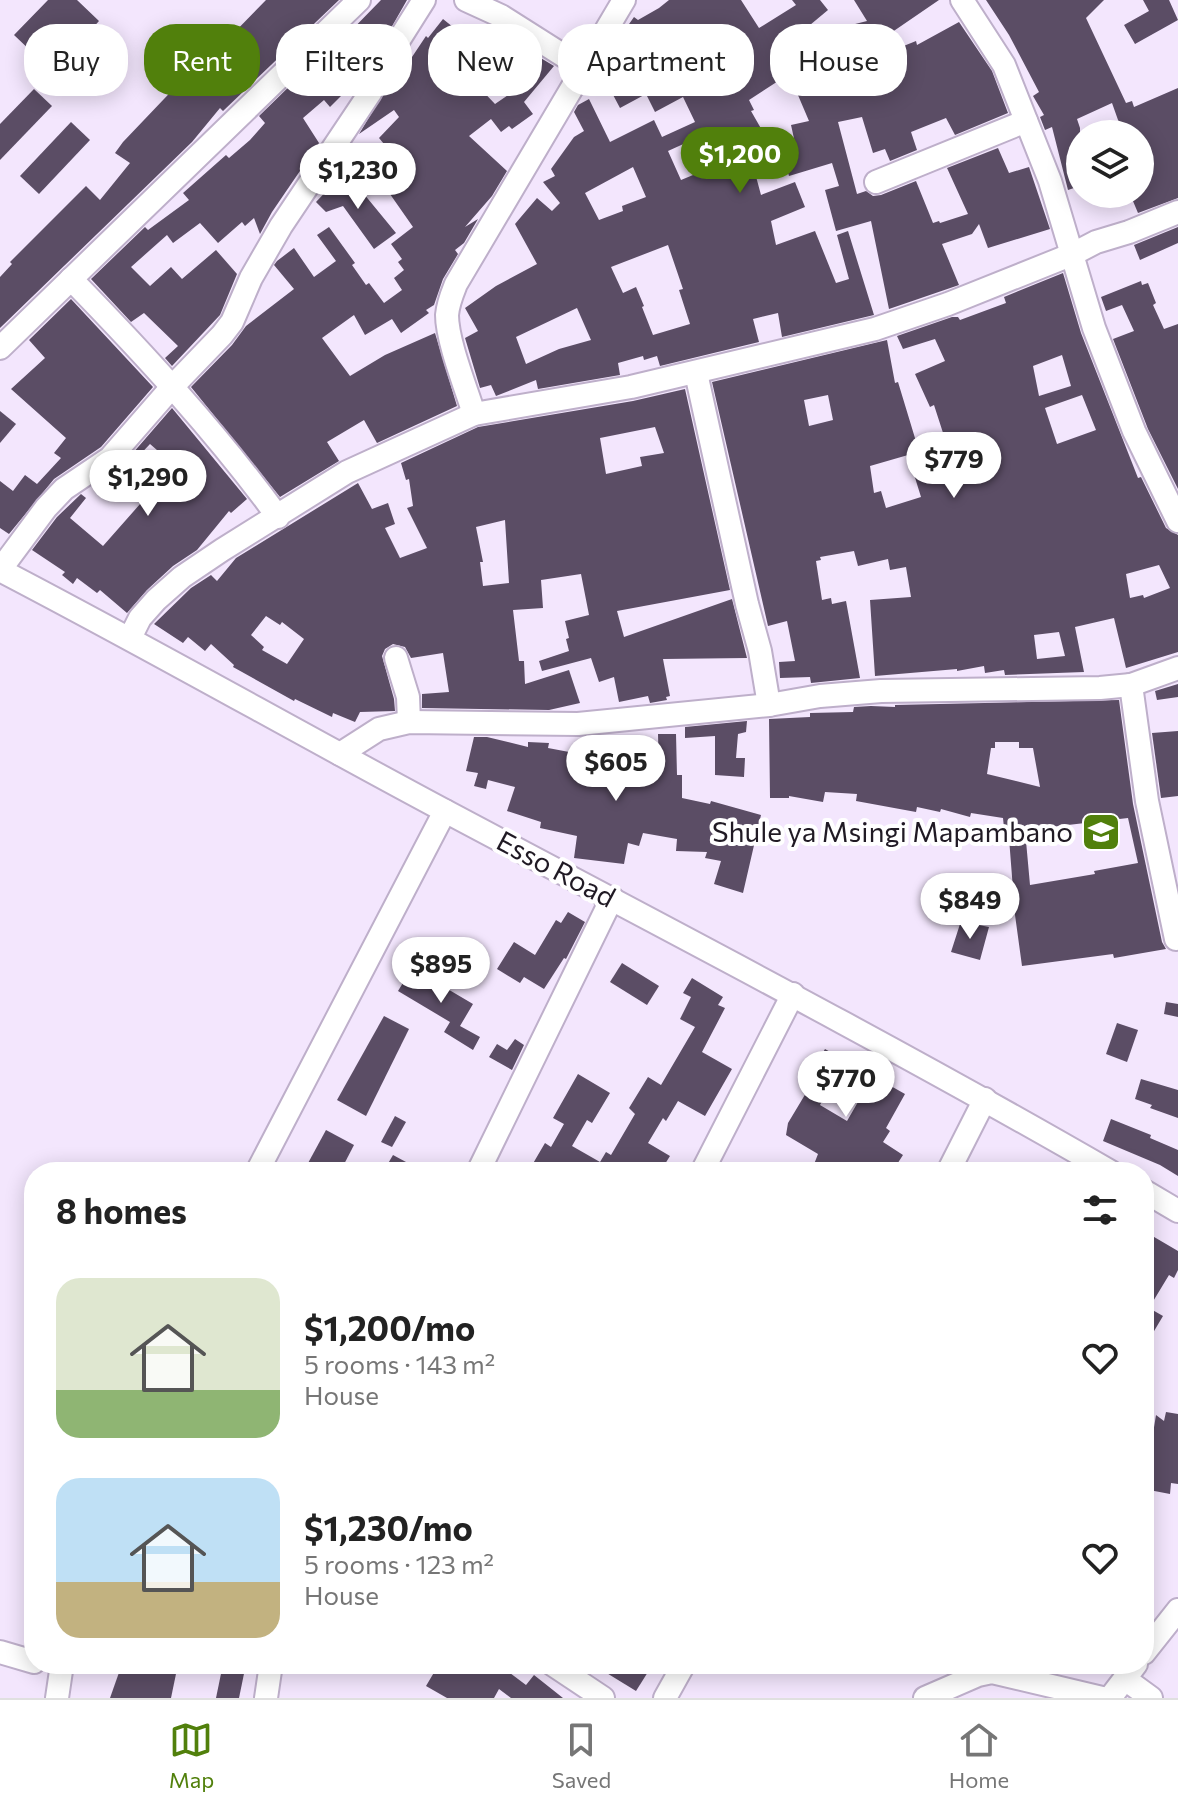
<!DOCTYPE html>
<meta charset="utf-8">
<style>
:root{--surface:#fff;--page:#f6f6f6;--text:#222;--muted:#767676;--line:#e0e0e0;--accent:#51800c}
body{margin:0;font-family:Commissioner,sans-serif;background:var(--page);color:var(--text);height:100vh;display:flex;flex-direction:column;font-size:30px;white-space:nowrap}
*{box-sizing:border-box;margin:0}
p{font-size:26px;color:var(--muted)}
.icon{flex:none;width:44px;height:44px;fill:none;stroke:currentColor;stroke-width:2;stroke-linecap:round;stroke-linejoin:round}
.map{position:relative;flex:1;overflow:hidden}
.drawer{position:absolute;left:24px;top:1162px;width:1130px;height:512px;display:flex;flex-direction:column;background:var(--surface);border-radius:32px;box-shadow:0 4px 20px #0003}
.drawer>*{flex:none}
.guide{position:absolute;left:24px;top:24px;width:1130px;height:72px;display:flex;gap:16px}
.tools{position:absolute;left:1066px;top:120px;display:grid;gap:16px}
.tools a{display:grid;place-items:center;width:88px;height:88px;border-radius:50%;background:var(--surface);box-shadow:0 4px 20px #0003;font-size:40px}
.price{position:absolute;translate:-50% -68px;padding:0 18px;border-radius:28px;background:#fff;color:#222;font-size:26px;line-height:52px;filter:drop-shadow(0 2px 4px #0008)}
.price::after{content:'';position:absolute;left:50%;top:48px;width:24px;height:18px;margin-left:-12px;background:inherit;clip-path:polygon(0 0,100% 0,50% 100%)}
.price.selected{background:var(--accent);color:#fff}
ul{padding:0;list-style:none}
li{display:flex;align-items:center;gap:24px;height:200px;padding:0 32px}
li span{display:grid;place-items:center;flex:none;width:224px;height:160px;border-radius:24px;color:#555}
li>.icon{margin-inline-start:auto}
span .icon{width:96px;height:96px;fill:#fffc;stroke-width:1}
li b{font-size:34px}
h2{display:flex;justify-content:space-between;align-items:center;height:96px;padding:0 32px;font-size:34px}
.tag{padding:0 28px;border-radius:32px;background:var(--surface);box-shadow:0 4px 20px #0003;font-size:28px;line-height:72px}
.tag.selected{background:var(--accent);color:#fff}
.tabs{display:flex;justify-content:space-around;align-items:center;height:112px;border-top:2px solid var(--line);background:var(--surface);font-size:22px;color:var(--muted)}
.tabs a{display:grid;justify-items:center;gap:4px}
.tabs .selected{color:var(--accent)}
.map>svg:first-child{display:block}
.building{fill:#5b4d65;fill-rule:evenodd}
.lines{fill:none;stroke-linecap:round;stroke-linejoin:round}
.minor-casing{stroke:#beafca;stroke-width:26}
.minor{stroke:#fff;stroke-width:22}
.labels{text-anchor:middle;stroke-width:8;stroke-linejoin:round;paint-order:stroke}
.poi-label{font-size:28px;fill:#201a24;stroke:#fff;text-anchor:end}
.street-label{font-size:28px;fill:#201a24;stroke:#fff}
</style>
<div class="map">
<svg width="1178" height="1698" viewBox="0 0 1178 1698">
<rect width="100%" height="100%" fill="#f3e6fd"/>
<g class="building">
<path d="M48,0H77L99,21L90,31L85,26L67,45L54,34L34,54L14,35Z"/>
<path d="M266,0H339L223,111L220,108L192,142L0,328V277L12,264L10,262L86,186L100,200L130,163L115,153L123,142L184,78L187,81Z"/>
<path d="M381,0H407L362,79L360,77L330,107L324,100L303,118L319,143L272,212L260,234L254,218L245,226L242,222L218,243L200,223L173,243L167,235L131,267L150,286L171,267L182,279L216,250L237,274L220,315L172,366L165,358L178,346L144,313L131,322L91,279L145,227L148,230L189,200L183,193L226,155L229,158L250,140L265,123L259,116L301,75L304,79Z"/>
<path d="M669,0H741L759,28L796,5L792,0H820L828,10L792,40L867,21L854,0H939L847,63L849,68L916,41L917,45L959,22L992,71L1008,113L955,135L946,118L911,132L917,150L890,161L885,149L873,153L862,117L838,122L857,194L866,191L873,196L881,195L916,181L933,223L939,221L940,223L968,214L947,168L998,148L1009,173L1029,167L1050,229L988,248L979,224L972,234L942,244L959,285L889,309L871,221L836,231L825,190L839,186L832,163L789,176L780,148L795,143L791,125L809,121L789,74L749,100L754,110L751,111L779,160L754,169L761,195L795,182L805,207L771,221L776,245L815,231L836,283L849,279L837,235L848,231L874,315L782,337L778,313L753,319L759,342L660,366L657,356L644,360L643,356L618,363L620,375L538,389L536,380L496,396L491,385L480,388L465,338L478,331L465,308L496,286L537,264L515,224L537,198L552,211L560,203L543,182L555,176L551,169L574,137L584,131L574,112L578,105L589,99L610,142L654,120L662,137L695,122L683,97L655,112L646,94L620,108L611,91L620,83L614,71L632,62L626,47L617,41L634,17L638,20L659,8ZM701,136L710,168L681,180L668,151ZM633,167L646,197L622,206L623,211L599,220L585,193ZM668,245L683,289L679,290L690,324L653,335L642,307L644,306L636,287L623,293L611,267ZM577,308L591,340L559,349L526,364L516,337Z"/>
<path d="M986,0H1104L1086,18L1126,103L1132,101L1134,107L1178,88V198L1138,213L1130,194H1140V134H1123L1112,103L1077,119L1080,128V186L1068,190L1052,127L1045,130L1040,117L1044,115L1033,96L1039,92L1009,35Z"/>
<path d="M1143,0H1169L1178,20L1135,44L1124,25L1149,11Z"/>
<path d="M443,19L479,48L482,45L497,58L475,83L495,104L526,83L521,79L539,57L554,66L524,102L533,114L512,129L509,126L501,132L491,119L469,136L507,171L492,196L465,227L478,219L464,243L455,250L458,254L443,279L434,305L426,310L429,313L401,333L392,319L365,335L354,315L322,338L350,376L385,355L435,333L457,406L377,443L364,420L327,442L339,461L280,497L191,387L232,345L246,326L294,289L274,265L277,261L294,248L314,277L336,261L317,235L329,227L355,263L352,265L366,285L369,283L384,303L402,290L394,278L404,270L398,262L402,259L391,244L413,227L369,164L389,150L379,138L399,117L394,110L359,134L400,66L404,69L426,36L428,38Z"/>
<path d="M34,89L52,106L0,160V124Z"/>
<path d="M71,122L90,140L39,194L20,176Z"/>
<path d="M350,177L396,233L374,249L343,206L326,212L316,202L335,182L339,186Z"/>
<path d="M1178,227V243L1140,260L1134,245Z"/>
<path d="M1063,273L1081,333L1138,478L1141,477L1166,528L1178,535V652L1126,668L1114,618L1075,627L1084,672L1005,675L1004,670L985,673L984,666L957,671V669L875,676L870,600L911,597L906,567L890,570L888,559L858,566L854,551L820,557L821,560L816,561L822,600L831,598L832,604L846,601L860,678L811,683L810,677L780,678L779,662L795,661L787,621L768,626L712,382L887,340L895,383L898,382L918,448L945,439L934,405L930,407L915,374L945,361L935,339L903,349L897,336L952,317H958L960,320L1006,303L1004,297ZM1062,355L1071,386L1039,396L1033,366ZM828,395L833,420L809,426L804,400ZM1082,395L1096,430L1057,444L1045,408ZM908,455L921,497L886,508L881,491L874,493L870,466ZM1159,565L1170,588L1144,598L1143,595L1130,598L1126,574ZM1059,632L1065,656L1037,659L1034,635Z"/>
<path d="M1141,281L1142,285L1148,283L1156,303L1153,305L1164,329L1178,324V489L1148,429L1113,339L1134,331L1122,305L1106,311L1101,297Z"/>
<path d="M71,299L153,387L101,447L54,479L9,534L0,528V481L13,491L25,475L37,484L61,458L54,453L66,438L11,389L45,358L29,340Z"/>
<path d="M685,389L730,590L617,611L624,637L732,599L747,658L663,659L670,696L666,697L667,700L650,703L648,696L619,702L614,677L599,682L591,658L542,671L539,661L569,651L566,639L569,638L565,621L589,615L581,574L541,580L543,608L513,610L519,661H524L525,684L569,670L580,703L549,710L422,708V694L449,692L443,653L411,658L405,647L393,644L385,649L382,656L394,699L395,711L360,712L355,722L333,713L332,717L295,699L294,701L233,667L234,665L211,644L205,651L188,637L183,643L154,624L191,588L211,575L217,581L236,558L358,483L372,509L388,503L395,524L385,528L400,558L427,548L407,508L413,506L409,479L406,480L401,463L478,427L633,401ZM655,427L664,453L640,457L642,466L606,474L600,438ZM505,520L509,583L483,586L480,562H483L476,527ZM266,616L280,625L282,622L304,639L287,664L262,650L264,647L251,635Z"/>
<path d="M172,408L247,499L231,513L229,511L197,550L173,566L147,590L127,613L100,590L97,593L77,578L73,584L62,575L65,572L32,550L57,517L81,494L86,498L70,518L103,546L148,495L119,469ZM150,444L172,463L153,483L132,463Z"/>
<path d="M0,411L16,424L0,443Z"/>
<path d="M1178,684V697L1157,700L1155,691Z"/>
<path d="M1119,700L1133,804L1162,942L1166,949L1114,958L1113,954L1022,966L1015,915L1009,838H1005L1003,818L971,813L970,817L941,809L940,812L917,807L916,812L856,801L857,794L825,792L823,802L789,796V798H770L769,719L810,717V713L853,712L854,707L871,706L895,707V705ZM995,742H1019V748H1033L1040,787L987,774L991,748H995ZM1128,818L1138,863L1094,871L1095,874L1030,885L1025,830Z"/>
<path d="M747,721L746,732L738,734L736,758H745L744,777L715,775V736L685,738V727Z"/>
<path d="M1178,731V796L1161,798L1152,733Z"/>
<path d="M658,734H676L677,775H682V798L710,804L711,801L761,815L743,893L714,884L721,861L705,858L707,852L676,851L677,839L643,833L639,846L628,843L624,864L574,858L577,836L540,828L541,822L507,811L515,787L488,780L486,789L474,786L478,773L466,771L474,737H487L528,747V742L549,743L548,748L585,755H600V741H616L617,774L659,775Z"/>
<path d="M568,912L585,922L566,959L564,958L544,989L524,977L520,983L497,969L514,942L535,955L556,920L561,923Z"/>
<path d="M969,923L989,927L980,960L951,952L960,924L968,926Z"/>
<path d="M622,963L659,986L647,1005L610,982Z"/>
<path d="M412,968L473,1004L460,1026L480,1037L473,1050L444,1032L450,1022L398,991Z"/>
<path d="M692,978L723,997L718,1005L725,1008L702,1052L732,1069L705,1116L678,1101L666,1121L663,1118L648,1143L670,1156L660,1172H528L545,1143L551,1147L564,1124L553,1118L578,1074L610,1093L592,1123L587,1120L572,1146L600,1162L606,1152L611,1155L635,1114L629,1108L648,1077L661,1085L695,1027L680,1019L691,997L683,993Z"/>
<path d="M1166,1002L1178,1004V1017L1164,1014Z"/>
<path d="M384,1016L409,1029L366,1116L337,1100Z"/>
<path d="M1117,1023L1138,1030L1127,1062L1106,1054Z"/>
<path d="M515,1039L524,1045L512,1070L489,1057L497,1044L507,1050Z"/>
<path d="M825,1049L905,1094L886,1128L890,1131L883,1142L903,1155L892,1172H811L818,1154L786,1135L788,1123L812,1083L807,1080ZM834,1079L862,1095L847,1121L820,1105Z"/>
<path d="M1141,1079L1178,1090V1118L1150,1108L1152,1105L1135,1099Z"/>
<path d="M395,1116L406,1122L392,1147L381,1142Z"/>
<path d="M1111,1119L1151,1135L1150,1138L1178,1150V1176L1160,1165L1103,1141Z"/>
<path d="M326,1130L354,1145L340,1172H320L307,1165Z"/>
<path d="M393,1155L406,1162L414,1172H383Z"/>
<path d="M1149,1234L1178,1251V1270L1174,1278L1169,1275L1149,1308L1163,1316L1144,1348V1243Z"/>
<path d="M1166,1412L1178,1414V1484L1171,1483L1170,1494L1144,1489L1156,1415L1164,1421Z"/>
<path d="M122,1664H151L177,1669L171,1698H110Z"/>
<path d="M223,1664H246L239,1698H216Z"/>
<path d="M439,1664H510L506,1670L526,1685L534,1675L563,1698H511L499,1689L494,1698H447L426,1686Z"/>
<path d="M592,1664H653L636,1691Z"/>
</g>
<g class="lines">
<g class="minor-casing">
<g id="minor">
<path d="M466,0L501,16L583,68"/>
<path d="M962,0L1004,65L1050,181L1094,328L1134,431L1178,521"/>
<path d="M876,182L1026,121"/>
<path d="M71,279C144,354 217,433 278,517"/>
<path d="M0,348L359,0"/>
<path d="M696,373L747,604L760,651L769,705"/>
<path d="M474,414C466,388 447,341 447,315C448,303 452,294 456,284L624,0"/>
<path d="M0,570C150,648 297,732 447,812C669,930 893,1046 1111,1172"/>
<path d="M0,570L46,508L64,489L110,458L171,388L222,335L232,322L251,278L281,226L370,93L395,46L424,0"/>
<path d="M130,638L140,618L156,600L182,577L222,550L347,472L474,414L631,387L875,329L948,304L1073,254L1096,242L1129,232L1178,212"/>
<path d="M396,658L408,697L409,722"/>
<path d="M1131,685L1147,801L1176,939"/>
<path d="M340,754L379,729L409,722L578,724L769,705L820,696L881,691L1100,688L1131,685L1178,668"/>
<path d="M257,1172L445,811"/>
<path d="M478,1172L612,898"/>
<path d="M702,1172L793,994"/>
<path d="M948,1172L985,1099"/>
<path d="M1144,1191L1178,1211"/>
<path d="M0,1652L34,1662"/>
<path d="M1144,1653L1178,1610"/>
<path d="M552,1664L603,1698"/>
<path d="M1125,1679L1151,1698"/>
<path d="M57,1698L62,1664"/>
<path d="M266,1698L271,1664"/>
<path d="M665,1698L684,1664"/>
<path d="M925,1698L978,1675L992,1672L1102,1698"/>
<path d="M1110,1698L1136,1664"/>
</g>
</g>
<use href="#minor" class="minor"/>
</g>
<defs>
<g id="school-square" transform="scale(2)"><rect x="-9" y="-9" width="18" height="18" rx="4" fill="#51800c" stroke="#fff"/><path d="M0-5L7-2L0 1L-7-2ZM-4 1L0 2.5L4 1V4Q0 6-4 4Z" fill="#fff"/></g>
</defs>
<g fill-rule="evenodd">
<use href="#school-square" x="1101" y="832"/>
</g>
<g class="labels">
<g class="poi-label">
<text x="1073" y="842">Shule ya Msingi Mapambano</text>
</g>
<g class="street-label">
<text transform="translate(556 869) rotate(28)" y="10">Esso Road</text>
</g>
</g>
</svg>
<div class="tools">
<a><svg class="icon" aria-label="layers" viewBox="0 0 24 24"><path d="M12 4l9 5-9 5-9-5zM3 14l9 5 9-5"/></svg></a>
</div>
<b class="price selected" style="left:740px;top:195px">$1,200</b>
<b class="price" style="left:358px;top:211px">$1,230</b>
<b class="price" style="left:954px;top:500px">$779</b>
<b class="price" style="left:148px;top:518px">$1,290</b>
<b class="price" style="left:616px;top:803px">$605</b>
<b class="price" style="left:970px;top:941px">$849</b>
<b class="price" style="left:441px;top:1005px">$895</b>
<b class="price" style="left:846px;top:1119px">$770</b>
<div class="guide">
<a class="tag">Buy</a>
<a class="tag selected">Rent</a>
<a class="tag">Filters</a>
<a class="tag">New</a>
<a class="tag">Apartment</a>
<a class="tag">House</a>
</div>
<section class="drawer">
<h2>8 homes<svg class="icon" aria-label="filters" viewBox="0 0 24 24"><path d="M4 7h16M4 17h16"/><circle cx="9" cy="7" r="2"/><circle cx="15" cy="17" r="2"/></svg></h2>
<ul>
<li><span style="background:linear-gradient(#dfe7d0 70%,#8fb573 0)"><svg class="icon" aria-label="home" viewBox="0 0 24 24"><path d="M3 11l9-7 9 7M6 9v11h12V9"/></svg></span><div><b>$1,200/mo</b><p>5 rooms · 143 m²</p><p>House</p></div><svg class="icon" aria-label="heart" viewBox="0 0 24 24"><path d="M12 20l-8-8c-3-5 5-10 8-4 3-6 11-1 8 4z"/></svg></li>
<li><span style="background:linear-gradient(#bfe0f5 65%,#c2b280 0)"><svg class="icon" aria-label="home" viewBox="0 0 24 24"><path d="M3 11l9-7 9 7M6 9v11h12V9"/></svg></span><div><b>$1,230/mo</b><p>5 rooms · 123 m²</p><p>House</p></div><svg class="icon" aria-label="heart" viewBox="0 0 24 24"><path d="M12 20l-8-8c-3-5 5-10 8-4 3-6 11-1 8 4z"/></svg></li>
</ul>
</section>
</div>
<nav class="tabs">
<a class="selected"><svg class="icon" aria-label="map" viewBox="0 0 24 24"><path d="M3 6l6-2 6 2 6-2v14l-6 2-6-2-6 2zM9 4v14M15 6v14"/></svg>Map</a>
<a><svg class="icon" aria-label="saved" viewBox="0 0 24 24"><path d="M7 4h10v16l-5-4-5 4z"/></svg>Saved</a>
<a><svg class="icon" aria-label="home" viewBox="0 0 24 24"><path d="M3 11l9-7 9 7M6 9v11h12V9"/></svg>Home</a>
</nav>
